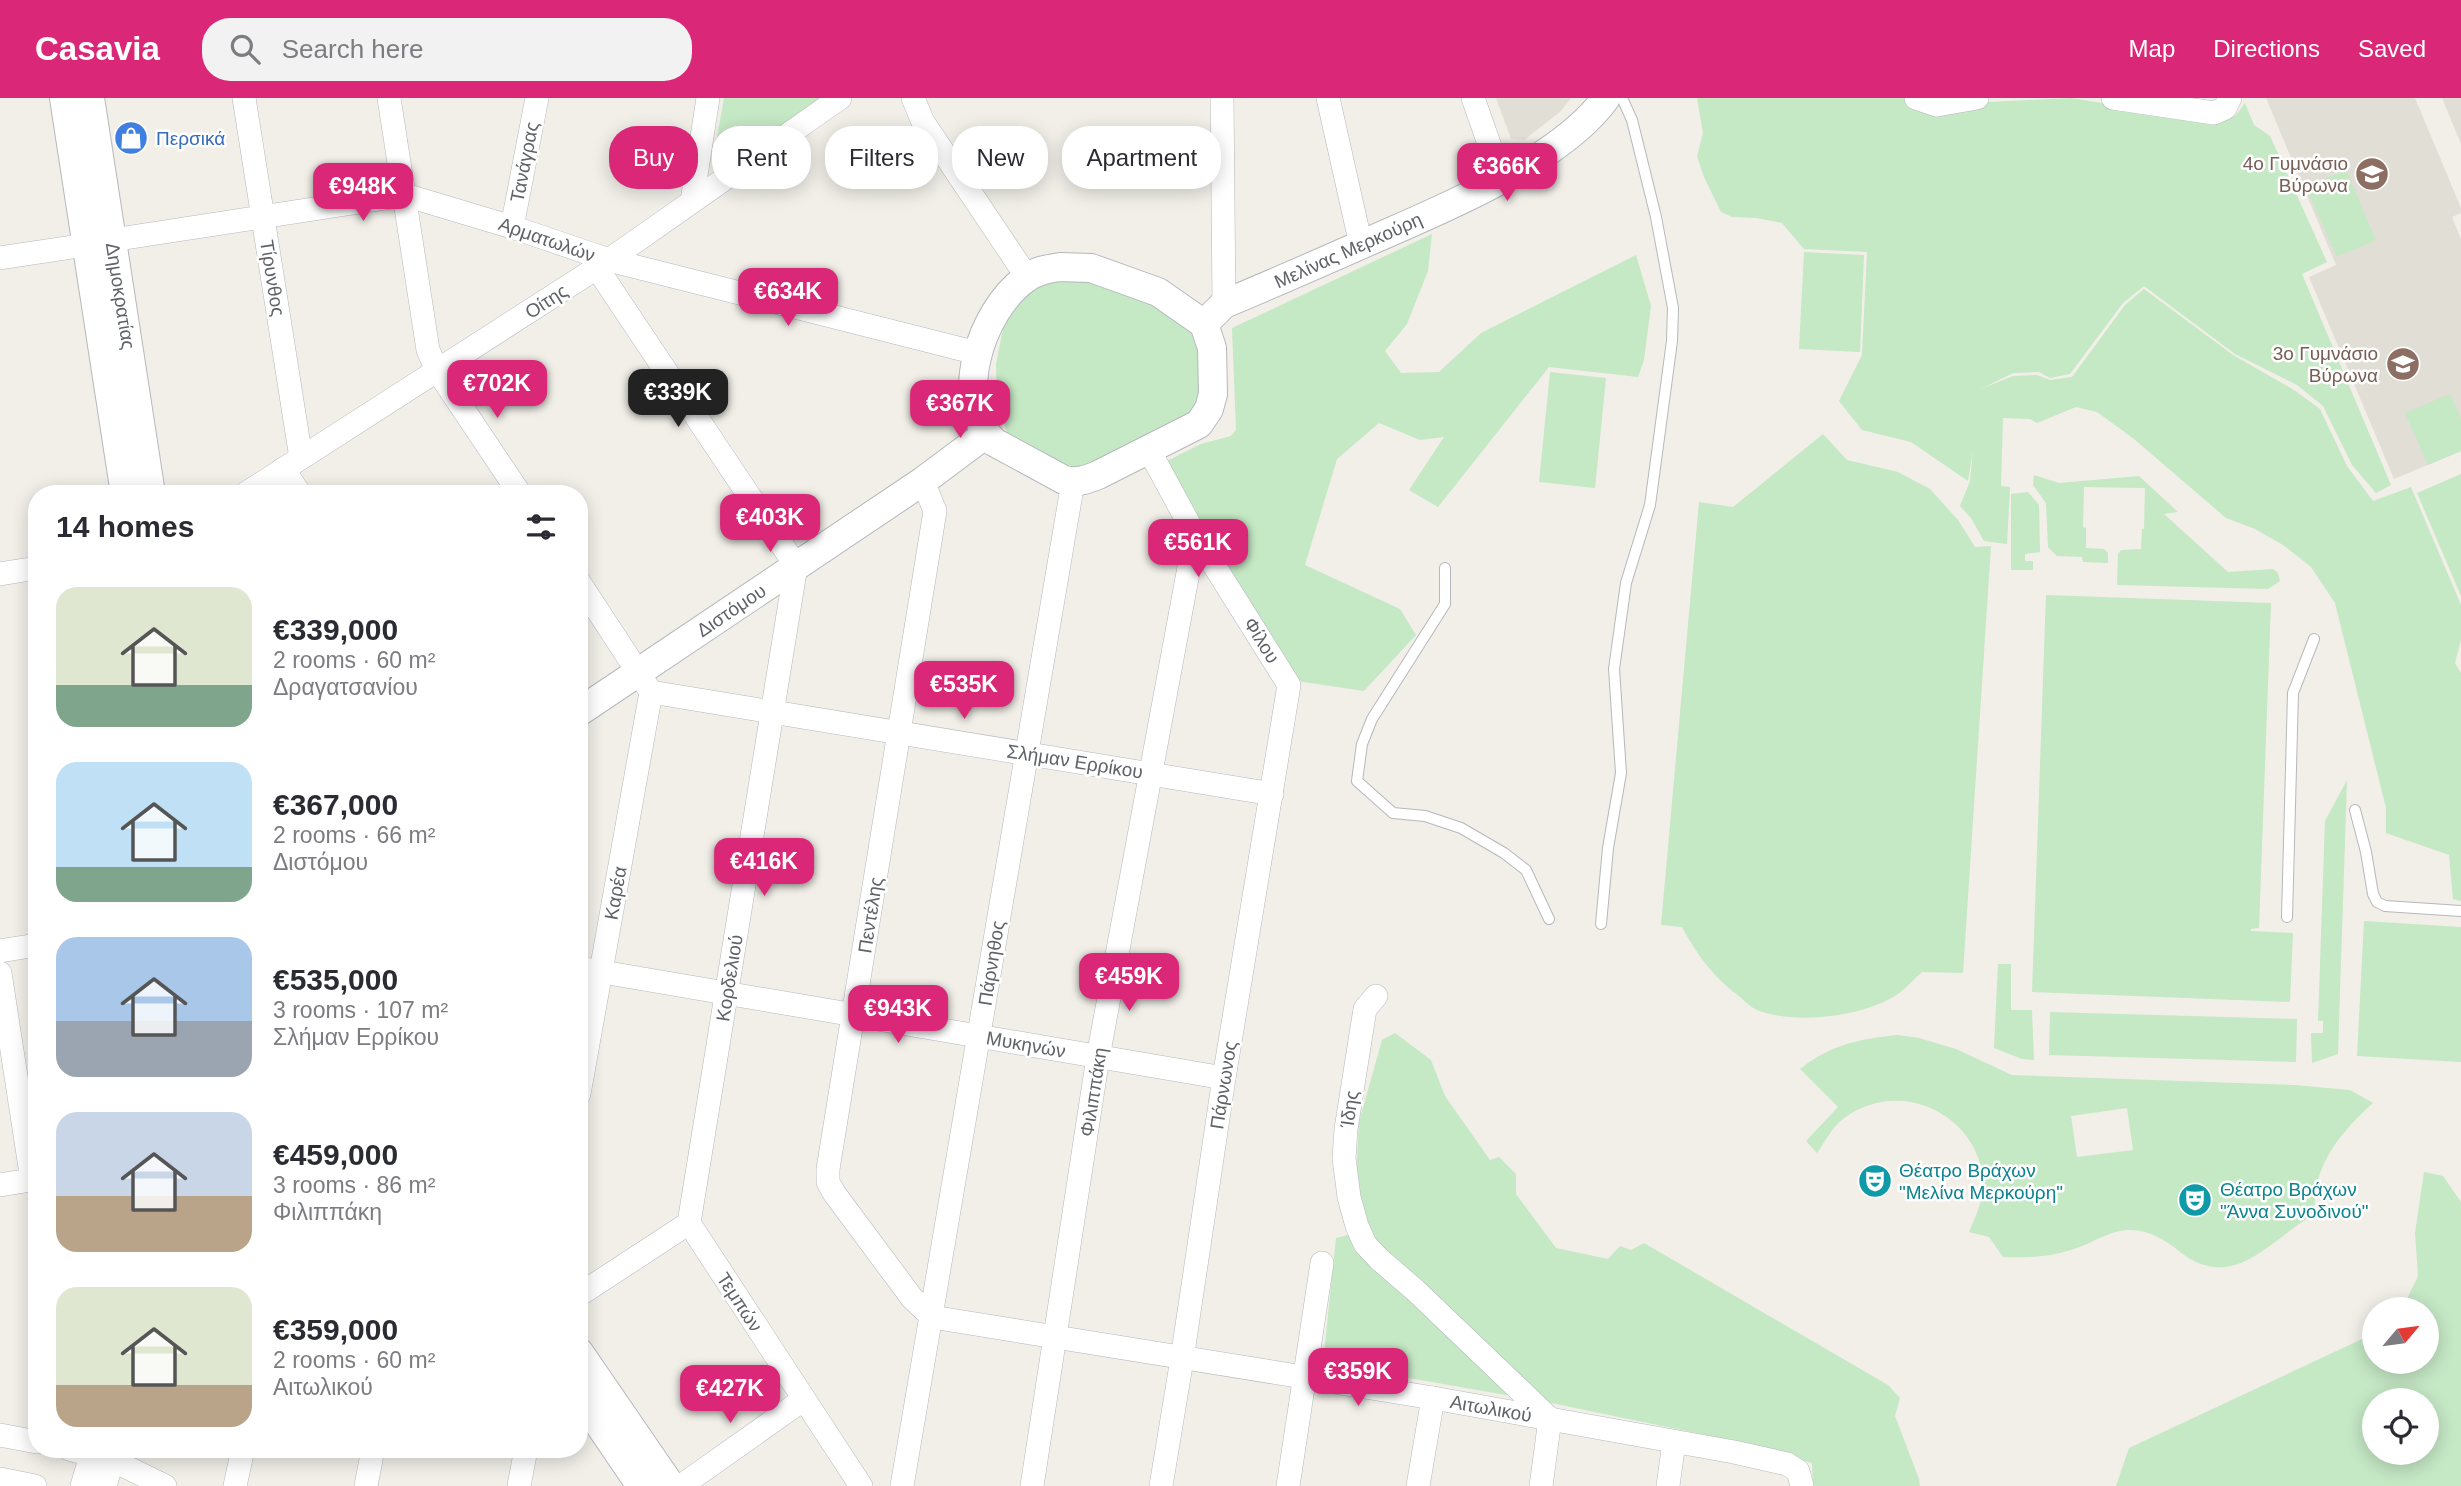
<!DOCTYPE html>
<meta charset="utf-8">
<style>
:root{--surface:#fff;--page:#f2f2f3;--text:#2b2b33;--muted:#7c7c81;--accent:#db2777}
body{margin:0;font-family:Helvetica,sans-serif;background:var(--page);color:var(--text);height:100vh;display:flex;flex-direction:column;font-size:26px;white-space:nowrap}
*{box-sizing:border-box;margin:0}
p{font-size:23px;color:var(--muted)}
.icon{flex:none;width:38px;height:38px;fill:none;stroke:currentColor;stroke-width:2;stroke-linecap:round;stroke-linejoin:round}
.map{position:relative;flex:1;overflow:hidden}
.details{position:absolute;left:28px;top:387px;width:560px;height:973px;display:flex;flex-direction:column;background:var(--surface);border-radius:28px;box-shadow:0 4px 18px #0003}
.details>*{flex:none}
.hud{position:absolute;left:609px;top:28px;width:665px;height:63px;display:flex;gap:14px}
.needle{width:46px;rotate:61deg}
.fabs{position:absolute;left:2362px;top:1199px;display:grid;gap:14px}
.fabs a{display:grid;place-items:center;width:77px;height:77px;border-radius:50%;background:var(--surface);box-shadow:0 4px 18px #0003;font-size:35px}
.price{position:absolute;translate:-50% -60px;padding:0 16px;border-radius:14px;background:var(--accent);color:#fff;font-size:23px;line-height:46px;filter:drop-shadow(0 2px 4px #0008)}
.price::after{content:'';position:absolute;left:50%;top:42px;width:21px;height:16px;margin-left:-10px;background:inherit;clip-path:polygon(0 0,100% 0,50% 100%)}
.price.active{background:#222;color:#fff}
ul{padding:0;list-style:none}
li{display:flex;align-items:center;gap:21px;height:175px;padding:0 28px}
li span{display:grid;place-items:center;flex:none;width:196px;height:140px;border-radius:21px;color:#555}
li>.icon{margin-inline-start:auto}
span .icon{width:84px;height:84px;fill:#fffc;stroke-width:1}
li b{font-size:30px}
h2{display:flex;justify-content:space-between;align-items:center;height:84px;padding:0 28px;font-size:30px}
.tag{padding:0 24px;border-radius:28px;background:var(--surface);box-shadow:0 4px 18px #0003;font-size:24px;line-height:63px}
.tag.active{background:var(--accent);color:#fff}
header{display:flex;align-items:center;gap:42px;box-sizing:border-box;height:98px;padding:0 35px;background:var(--accent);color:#fff}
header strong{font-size:33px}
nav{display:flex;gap:38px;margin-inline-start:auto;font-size:24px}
.search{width:490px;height:63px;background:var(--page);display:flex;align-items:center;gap:18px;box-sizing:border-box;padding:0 24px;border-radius:28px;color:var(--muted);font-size:26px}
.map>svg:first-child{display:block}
.education{fill:#e1ded6}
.green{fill:#c5e8c5;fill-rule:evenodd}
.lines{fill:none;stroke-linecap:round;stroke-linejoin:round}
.service-casing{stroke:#b5b8bc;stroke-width:12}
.minor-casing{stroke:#b5b8bc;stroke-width:24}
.tertiary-casing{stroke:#b5b8bc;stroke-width:30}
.service{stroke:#fff;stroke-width:10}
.minor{stroke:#fff;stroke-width:23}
.tertiary{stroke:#fff;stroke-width:28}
.labels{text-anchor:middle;stroke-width:5;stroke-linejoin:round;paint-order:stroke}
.shop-label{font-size:19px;fill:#366cbe;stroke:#fff;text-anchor:start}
.street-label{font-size:19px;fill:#5f6368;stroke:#fff}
.education-label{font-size:19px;fill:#785e54;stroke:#fff;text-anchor:end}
.culture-label{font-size:19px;fill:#0d838f;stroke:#fff;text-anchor:start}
</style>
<header>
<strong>Casavia</strong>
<div class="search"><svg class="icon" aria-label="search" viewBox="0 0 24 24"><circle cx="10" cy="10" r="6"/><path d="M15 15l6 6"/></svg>Search here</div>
<nav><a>Map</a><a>Directions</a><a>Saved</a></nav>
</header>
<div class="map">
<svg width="2461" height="1388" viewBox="0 0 2461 1388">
<rect width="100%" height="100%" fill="#f1efe8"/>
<g class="education">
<path d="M1496,0H1571L1561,13L1524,42L1511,41Z"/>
<path d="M2266,0H2415L2461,110V115L2452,119L2461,141V353L2394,381L2309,179L2336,167Z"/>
<path d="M2442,0H2461V46Z"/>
</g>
<g class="green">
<path d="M724,0H825L729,66L719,65L714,56Z"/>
<path d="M1697,0H1903L1917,12L1933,14L1988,4L2071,0L2212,23C2229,24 2236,19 2245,5L2254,27L2270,38L2327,164L2302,176L2391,387L2376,395L2352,367L2323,308L2297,287L2235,256L2144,188L2123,205L2070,276L2050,280L2039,274L2013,275L1981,291L2013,278L2037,277L2050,282L2072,279L2125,207L2144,191L2233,257L2294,292L2320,311L2347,368L2373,403L2411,389L2461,507V542L2455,565L2461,575V803L2453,801L2449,757L2386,735V710L2335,505L2311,469L2283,447L2255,431L2226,420L2134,341L2097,314L2076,309L2037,325L2030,321L2003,320L2001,388L2010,389L2007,446L1984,443L1971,420L1960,408L1970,383L1973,352L1968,383L1911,344L1862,332L1839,303L1862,257L1867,154L1804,151L1782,125L1756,120L1732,119L1721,114L1704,79L1697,58L1703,35Z"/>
<path d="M2346,72L2376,142L2337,159L2306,89Z"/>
<path d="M1432,136L1428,173L1407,226L1385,253L1401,275L1439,274L1481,235L1636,157L1651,208L1644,262L1638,279L1549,269L1438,409L1409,392L1444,339L1420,342L1379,325L1337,361L1305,467L1400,511L1416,537L1364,593L1297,583L1260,526L1165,364L1201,346L1231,338L1236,332L1232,230Z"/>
<path d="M1804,154L1864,157L1860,254L1799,251Z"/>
<path d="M1059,181L1096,182L1151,198L1197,234L1203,310L1085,373L1067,370L1024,351L1007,334L997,304L996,266L1004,226L1029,190Z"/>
<path d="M1550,274L1606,280L1595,390L1539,384Z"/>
<path d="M2450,296L2461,320V353L2428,367L2405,315Z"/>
<path d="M1823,336L1847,362L1898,374L1930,391L1958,422L1975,449L1991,448L1963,875L1922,874C1914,881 1906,890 1898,896C1864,919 1795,927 1757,912C1751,909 1745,904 1740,899C1714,880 1697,857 1682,829L1661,827L1699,404L1733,409Z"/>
<path d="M2461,376V498L2417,395Z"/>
<path d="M2034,377L2059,385L2139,378L2178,414L2164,416L2228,474L2273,471L2278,475L2280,483L2268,491L2117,487L2118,456L2121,452L2141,451L2142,431H2144L2145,390L2084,389L2083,429L2086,430V450L2104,451L2108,455V465L2083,464L2082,459L2057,458L2048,449L2046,405L2033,387Z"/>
<path d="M2028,394L2039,407L2040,454L2025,456V463H2033V472H2011V396Z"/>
<path d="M2046,497L2271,505L2259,830L2251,831V833L2293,835L2290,904L2032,894Z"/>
<path d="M2347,682L2338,956L2312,965L2311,935H2323V923H2318L2325,723Z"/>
<path d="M2364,823L2461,829V964L2357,958Z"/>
<path d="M1998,866H2011V912H2032L2034,962L2022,961L1994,950Z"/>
<path d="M2050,914L2297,921L2296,964L2049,957Z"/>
<path d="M1395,935L1431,962L1445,998L1490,1062L1499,1059L1516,1076V1096L1556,1150L1608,1161L1620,1148L1631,1152L1644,1145L1888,1287L1900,1300L1895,1318L1919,1381L1920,1388H1813L1812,1365L1711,1338L1551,1305L1323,1265L1336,1140L1367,1132L1356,1081L1359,1024L1382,942Z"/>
<path d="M1897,937L1919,940L1956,951L2012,977L2294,987L2350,992L2373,1005C2340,1035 2311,1069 2315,1116C2270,1141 2234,1196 2180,1154C2165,1141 2148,1131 2127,1132C2111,1133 2097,1142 2082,1148C2054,1159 2033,1160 2003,1159L1989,1139L1969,1134C1976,1117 1986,1097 1983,1078C1973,1012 1896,980 1843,1021C1832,1029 1825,1044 1817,1055L1806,1043L1838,1009L1800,971C1830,947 1859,941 1897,937ZM2127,1010L2133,1052L2077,1059L2071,1018Z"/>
<path d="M2424,1074L2443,1078L2461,1104V1388H2116L2129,1350L2375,1235V1264H2427V1211H2402L2418,1178L2415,1135ZM2375,1302H2427V1354H2375Z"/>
</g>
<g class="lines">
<g class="service-casing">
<g id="service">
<path d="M1445,470V506L1372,621L1362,646L1357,683L1393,715L1425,718L1461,730L1504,755L1526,772L1549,821"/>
<path d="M2355,712L2366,754L2373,796L2377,804L2385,808L2461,813"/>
<path d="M2287,819L2293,595L2314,541"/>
<path d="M1601,826L1608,750L1621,675L1614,571L1626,485L1650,407L1672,243L1673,210L1656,119L1632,22L1622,0"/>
</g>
</g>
<g class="minor-casing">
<g id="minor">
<path d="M244,0L301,360"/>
<path d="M389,0L428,252L437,272L520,396"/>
<path d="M913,0L923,24L1027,179"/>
<path d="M1222,0L1224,206"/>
<path d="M1328,0L1361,147"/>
<path d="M1473,0L1501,80"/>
<path d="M1916,0L1937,7L1977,0"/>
<path d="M2113,0L2214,15L2225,10L2230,0"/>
<path d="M692,103L708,0"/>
<path d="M512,129L537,0"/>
<path d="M112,142L405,97L512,129L609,162L977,255"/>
<path d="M0,160L86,147"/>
<path d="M597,170L796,468L689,1125"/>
<path d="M1149,352L1195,437L1289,587L1224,980L1182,1261L1161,1388"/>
<path d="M283,371L300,396"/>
<path d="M923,383L935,413L828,1071V1084L834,1095L912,1200L932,1219L1433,1300L1734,1354L1787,1366L1798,1373L1802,1388"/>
<path d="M245,396L609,162L840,0"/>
<path d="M0,476L37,470"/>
<path d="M579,484L651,594L1272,696"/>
<path d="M0,853L37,847"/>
<path d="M579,870L1224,980"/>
<path d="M0,875L32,1082"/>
<path d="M1376,898L1365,911L1346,1031L1344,1060L1349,1099L1357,1128L1365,1146L1379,1161L1415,1192L1550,1321L1541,1388"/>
<path d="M579,996L651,594"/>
<path d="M0,1087L37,1081"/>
<path d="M689,1125L861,1388"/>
<path d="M579,1197L689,1125"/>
<path d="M0,1337L37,1344"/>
<path d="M69,1351L112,1362L165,1388"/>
<path d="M0,1381L35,1388"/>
<path d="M82,1388L93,1351"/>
<path d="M105,1388L116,1351"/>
<path d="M235,1388L243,1351"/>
<path d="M366,1388L373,1351"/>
<path d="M519,1388L526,1351"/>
<path d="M681,1388L804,1301"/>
<path d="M902,1388L1073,384"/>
<path d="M1032,1388L1098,959L1195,437"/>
<path d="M1288,1388L1322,1165"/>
<path d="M1418,1388L1433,1300"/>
<path d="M1668,1388L1674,1344"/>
</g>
</g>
<g class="tertiary-casing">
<g id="tertiary">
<path d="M64,0L125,396"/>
<path d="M90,0L151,396"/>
<path d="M1060,169L1091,170L1158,194L1204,226L1212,250L1213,296L1209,311L1199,326L1098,377C1086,382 1077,385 1064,382L994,344C951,303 981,213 1025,181C1035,173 1047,171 1060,169Z"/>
<path d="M1204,226L1224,206C1277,184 1329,161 1381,138C1450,108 1562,61 1606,0"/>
<path d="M579,614L923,383L986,336"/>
<path d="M579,1254L671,1388"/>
<path d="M579,1297L641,1388"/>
</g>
</g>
<use href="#service" class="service"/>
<use href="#minor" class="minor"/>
<use href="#tertiary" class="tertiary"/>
</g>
<defs>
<g id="shop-disc" transform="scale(1.75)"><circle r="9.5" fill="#3f7fe0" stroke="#fff"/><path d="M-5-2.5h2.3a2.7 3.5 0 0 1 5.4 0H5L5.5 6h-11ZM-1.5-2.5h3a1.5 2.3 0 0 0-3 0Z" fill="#fff"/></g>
<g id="school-disc" transform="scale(1.75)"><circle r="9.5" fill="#8d6e63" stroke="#fff"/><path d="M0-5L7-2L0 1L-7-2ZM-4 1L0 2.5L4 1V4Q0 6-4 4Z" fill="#fff"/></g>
<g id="theatre-disc" transform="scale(1.75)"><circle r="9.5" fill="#0f9aa8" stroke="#fff"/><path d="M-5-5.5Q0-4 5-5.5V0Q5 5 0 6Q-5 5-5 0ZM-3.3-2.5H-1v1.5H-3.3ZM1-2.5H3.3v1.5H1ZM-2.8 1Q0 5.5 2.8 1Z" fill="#fff"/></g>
</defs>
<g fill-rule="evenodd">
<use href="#shop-disc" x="131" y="40"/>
<use href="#school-disc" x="2372" y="76"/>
<use href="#school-disc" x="2403" y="266"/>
<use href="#theatre-disc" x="1875" y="1083"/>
<use href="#theatre-disc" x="2195" y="1102"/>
</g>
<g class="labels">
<g class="shop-label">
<text x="156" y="47">Περσικά</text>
</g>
<g class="street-label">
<text transform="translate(524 64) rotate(-79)" y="7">Τανάγρας</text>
<text transform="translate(547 141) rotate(19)" y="7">Αρματωλών</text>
<text transform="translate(1348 152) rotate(-24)" y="7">Μελίνας Μερκούρη</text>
<text transform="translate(273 180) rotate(81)" y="7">Τίρυνθος</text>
<text transform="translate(121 198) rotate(81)" y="7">Δημοκρατίας</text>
<text transform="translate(546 203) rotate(-33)" y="7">Οίτης</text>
<text transform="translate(731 512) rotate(-34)" y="7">Διστόμου</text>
<text transform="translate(1262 542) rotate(58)" y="7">Φίλου</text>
<text transform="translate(1075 663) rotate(9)" y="7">Σλήμαν Ερρίκου</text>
<text transform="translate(615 795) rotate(-80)" y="7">Καρέα</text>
<text transform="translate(870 817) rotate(-81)" y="7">Πεντέλης</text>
<text transform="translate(991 865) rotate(-81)" y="7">Πάρνηθος</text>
<text transform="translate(729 880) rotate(-81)" y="7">Κορδελιού</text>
<text transform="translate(1026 946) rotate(10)" y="7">Μυκηνών</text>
<text transform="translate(1223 987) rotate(-81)" y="7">Πάρνωνος</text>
<text transform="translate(1093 994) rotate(-81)" y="7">Φιλιππάκη</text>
<text transform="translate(1349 1011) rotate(-82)" y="7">Ίδης</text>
<text transform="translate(740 1204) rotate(57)" y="7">Τεμπών</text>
<text transform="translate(1491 1310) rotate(10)" y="7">Αιτωλικού</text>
</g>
<g class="education-label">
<text x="2348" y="72">4ο Γυμνάσιο<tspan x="2348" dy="22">Βύρωνα</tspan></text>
<text x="2378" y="262">3ο Γυμνάσιο<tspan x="2378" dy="22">Βύρωνα</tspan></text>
</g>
<g class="culture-label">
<text x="1899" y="1079">Θέατρο Βράχων<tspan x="1899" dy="22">"Μελίνα Μερκούρη"</tspan></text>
<text x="2220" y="1098">Θέατρο Βράχων<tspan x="2220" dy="22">"Άννα Συνοδινού"</tspan></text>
</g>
</g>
</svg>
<div class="fabs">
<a><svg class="needle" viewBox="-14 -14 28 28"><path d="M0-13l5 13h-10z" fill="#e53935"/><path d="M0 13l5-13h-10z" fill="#7c7c81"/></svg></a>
<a><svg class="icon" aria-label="locate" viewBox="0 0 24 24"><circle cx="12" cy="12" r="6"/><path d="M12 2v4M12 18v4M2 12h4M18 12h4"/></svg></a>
</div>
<b class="price" style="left:1507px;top:105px">€366K</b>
<b class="price" style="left:363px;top:125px">€948K</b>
<b class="price" style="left:788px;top:230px">€634K</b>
<b class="price" style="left:497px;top:322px">€702K</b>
<b class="price active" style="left:678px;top:331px">€339K</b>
<b class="price" style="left:960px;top:342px">€367K</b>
<b class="price" style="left:770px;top:456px">€403K</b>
<b class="price" style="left:1198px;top:481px">€561K</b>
<b class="price" style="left:964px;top:623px">€535K</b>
<b class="price" style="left:764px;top:800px">€416K</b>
<b class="price" style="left:1129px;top:915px">€459K</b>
<b class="price" style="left:898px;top:947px">€943K</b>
<b class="price" style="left:1358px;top:1310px">€359K</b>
<b class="price" style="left:730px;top:1327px">€427K</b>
<div class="hud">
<a class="tag active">Buy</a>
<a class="tag">Rent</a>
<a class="tag">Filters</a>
<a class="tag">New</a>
<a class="tag">Apartment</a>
</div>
<section class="details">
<h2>14 homes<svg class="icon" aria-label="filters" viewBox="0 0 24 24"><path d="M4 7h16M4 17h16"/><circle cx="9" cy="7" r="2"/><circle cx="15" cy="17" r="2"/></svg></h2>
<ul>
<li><span style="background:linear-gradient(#dfe7d0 70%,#7fa58c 0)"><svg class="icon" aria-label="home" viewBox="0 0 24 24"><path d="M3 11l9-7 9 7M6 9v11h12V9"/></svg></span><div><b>€339,000</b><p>2 rooms · 60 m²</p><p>Δραγατσανίου</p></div></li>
<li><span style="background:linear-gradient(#bfe0f5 75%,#7fa58c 0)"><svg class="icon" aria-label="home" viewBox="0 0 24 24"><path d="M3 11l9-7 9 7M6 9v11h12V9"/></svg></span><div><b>€367,000</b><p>2 rooms · 66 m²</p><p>Διστόμου</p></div></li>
<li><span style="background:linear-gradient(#a9c7e8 60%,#9aa5b1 0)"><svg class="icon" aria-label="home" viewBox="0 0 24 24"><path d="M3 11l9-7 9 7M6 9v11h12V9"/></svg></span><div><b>€535,000</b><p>3 rooms · 107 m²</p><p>Σλήμαν Ερρίκου</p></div></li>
<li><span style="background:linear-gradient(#c9d6e8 60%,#b9a48a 0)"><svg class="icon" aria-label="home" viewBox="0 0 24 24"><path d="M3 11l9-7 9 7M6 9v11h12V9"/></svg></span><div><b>€459,000</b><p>3 rooms · 86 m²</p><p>Φιλιππάκη</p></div></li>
<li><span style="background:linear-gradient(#dfe7d0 70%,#b9a48a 0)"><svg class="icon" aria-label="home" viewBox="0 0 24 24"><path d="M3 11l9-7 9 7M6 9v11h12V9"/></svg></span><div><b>€359,000</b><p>2 rooms · 60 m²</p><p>Αιτωλικού</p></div></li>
</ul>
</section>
</div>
